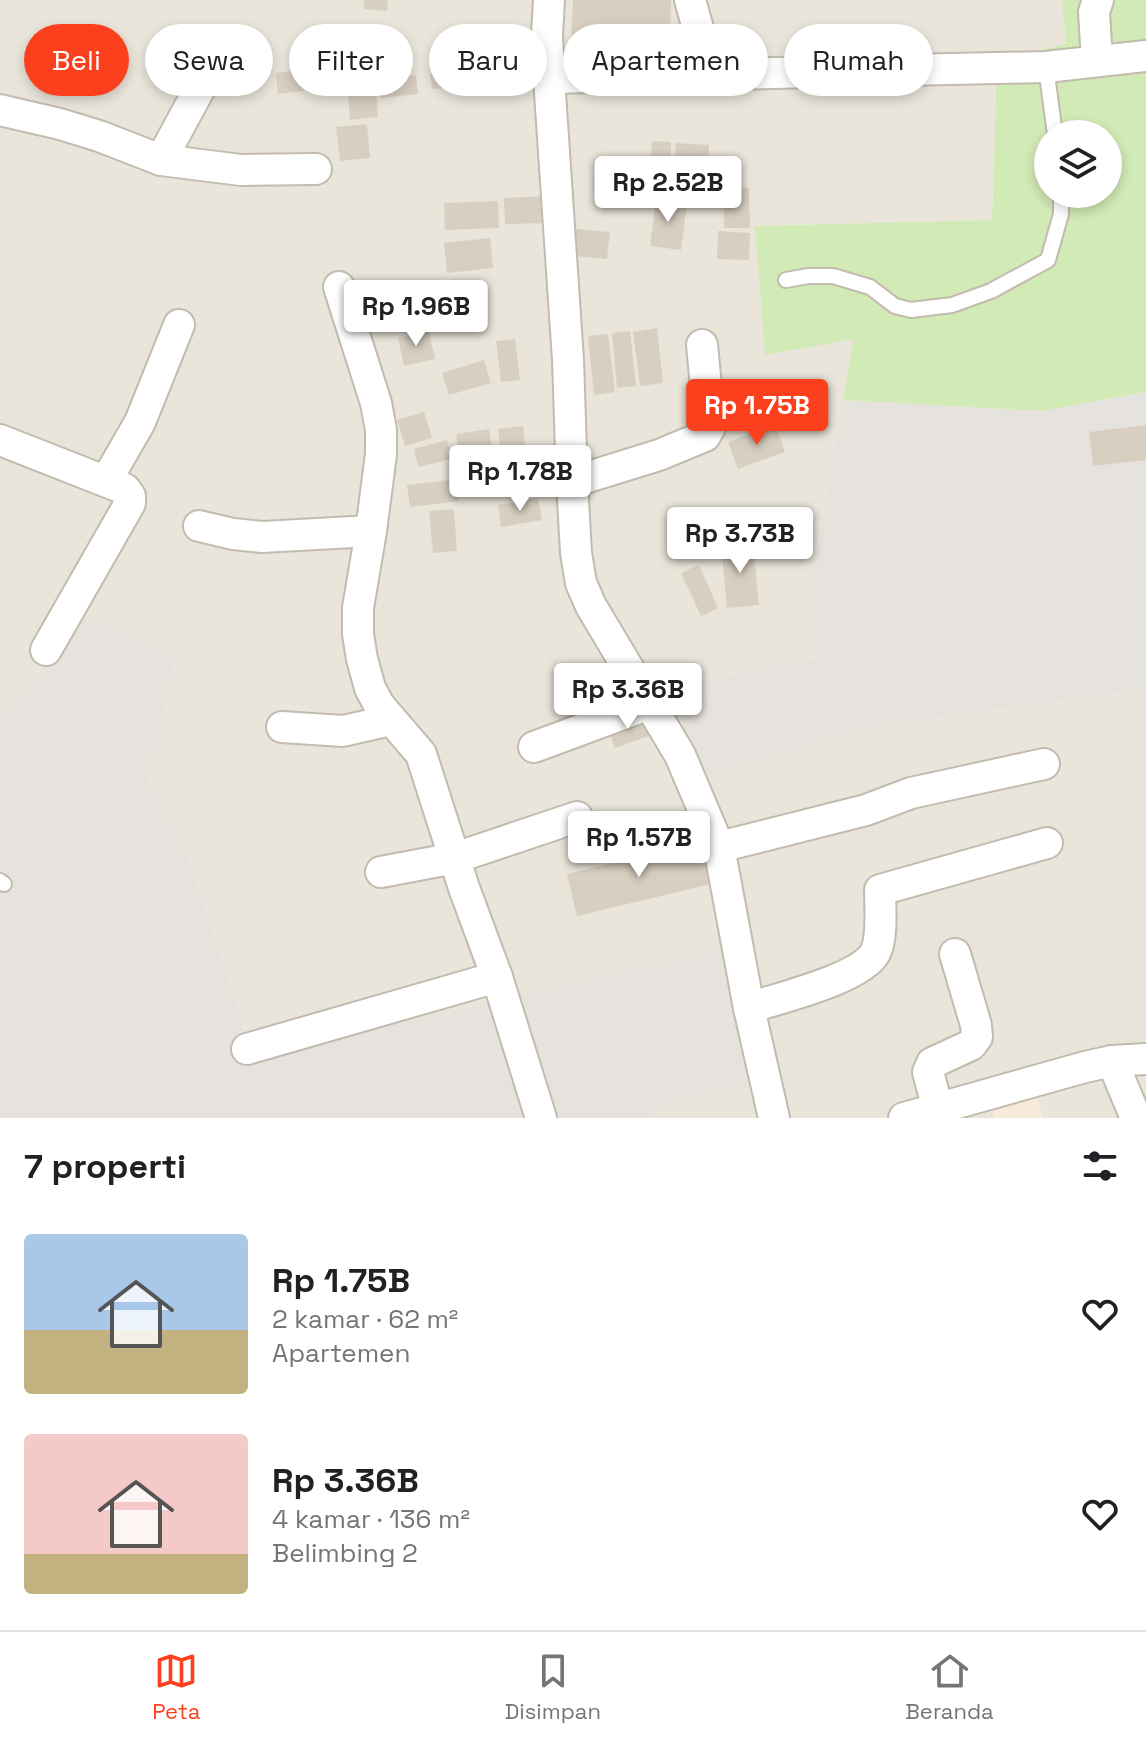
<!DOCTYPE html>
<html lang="id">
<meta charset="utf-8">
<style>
:root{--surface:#fff;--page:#f2f2f2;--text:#202124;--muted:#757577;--line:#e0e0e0;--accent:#fc3f1d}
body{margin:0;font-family:"Space Grotesk",sans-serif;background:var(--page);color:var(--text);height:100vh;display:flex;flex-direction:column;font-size:30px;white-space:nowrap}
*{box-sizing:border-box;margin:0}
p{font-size:26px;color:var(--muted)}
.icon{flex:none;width:44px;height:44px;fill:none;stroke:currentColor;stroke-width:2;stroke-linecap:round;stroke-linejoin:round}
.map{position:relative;height:1118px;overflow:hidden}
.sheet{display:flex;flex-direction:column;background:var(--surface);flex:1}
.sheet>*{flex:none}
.banner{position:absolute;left:24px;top:24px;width:1098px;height:72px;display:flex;gap:16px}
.controls{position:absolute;left:1034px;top:120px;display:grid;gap:16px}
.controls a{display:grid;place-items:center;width:88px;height:88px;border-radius:50%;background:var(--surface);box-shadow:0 4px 12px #0003;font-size:40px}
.price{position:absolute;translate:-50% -68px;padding:0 18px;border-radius:8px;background:#fff;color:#222;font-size:26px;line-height:52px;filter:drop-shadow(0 2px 4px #0008)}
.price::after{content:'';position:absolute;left:50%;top:48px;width:24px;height:18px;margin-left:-12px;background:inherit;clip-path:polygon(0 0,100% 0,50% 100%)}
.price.active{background:var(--accent);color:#fff}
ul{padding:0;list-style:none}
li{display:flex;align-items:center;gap:24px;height:200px;padding:0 24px}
li span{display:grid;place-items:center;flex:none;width:224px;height:160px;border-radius:8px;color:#555}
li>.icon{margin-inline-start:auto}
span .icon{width:96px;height:96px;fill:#fffc;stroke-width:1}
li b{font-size:34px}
h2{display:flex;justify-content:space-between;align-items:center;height:96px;padding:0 24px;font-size:34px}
.chip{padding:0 28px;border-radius:36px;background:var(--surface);box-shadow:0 4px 12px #0003;font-size:28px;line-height:72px}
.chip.active{background:var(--accent);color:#fff}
.dock{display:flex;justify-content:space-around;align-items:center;height:112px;border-top:2px solid var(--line);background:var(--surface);font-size:22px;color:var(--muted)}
.dock a{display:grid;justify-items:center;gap:4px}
.dock .active{color:var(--accent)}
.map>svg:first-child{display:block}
.residential{fill:#eae5da}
.commercial{fill:#f7ead8}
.industrial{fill:#e6e2dd}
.green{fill:#d2eab5;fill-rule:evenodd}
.building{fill:#d8cfc1}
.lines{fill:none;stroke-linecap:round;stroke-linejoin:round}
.lane-casing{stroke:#c2bbae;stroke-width:18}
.street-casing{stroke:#c2bbae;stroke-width:34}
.lane{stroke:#fff;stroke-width:14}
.street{stroke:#fff;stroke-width:30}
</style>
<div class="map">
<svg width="1146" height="1118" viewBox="0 0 1146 1118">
<rect width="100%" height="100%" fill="#f6f3ec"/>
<path class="residential" d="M0,0H1062L1066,44L997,60L992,220L756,226L854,338L817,553V657L648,693L708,771L889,724L1146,689V1118H1043L1033,1088L991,1100L995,1118H655L653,1108L254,1057L190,861L146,781L176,656L67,609L35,682L0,712Z"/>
<path class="commercial" d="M1033,1088L1043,1118H995L991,1100Z"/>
<g class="industrial">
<path d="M1146,392V689L889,724L708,772L647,693L817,657V553L843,400L1043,411Z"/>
<path d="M67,609L176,656L147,781L190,861L254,1057L720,950L750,1084L653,1108L655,1118H0V712L35,682Z"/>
</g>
<path class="green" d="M1062,0H1146V392L1043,411L843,400L853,339L765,355L755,226L992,220L997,60L1066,44ZM1048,134H1108V194H1048Z"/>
<g class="building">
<path d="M364,0H388L387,11L364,9Z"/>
<path d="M573,0H671L670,41L639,40L638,64L570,61Z"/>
<path d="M526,41L528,89L486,92L483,44Z"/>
<path d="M325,67L327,88L278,94L276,73Z"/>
<path d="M474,68L475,85L432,89L430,73Z"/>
<path d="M416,75L418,94L381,98L379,79Z"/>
<path d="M375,78L378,117L350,120L347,80Z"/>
<path d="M367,124L370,158L340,161L336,127Z"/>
<path d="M652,141L671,142L670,173L650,172Z"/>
<path d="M676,143L709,145L708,176L674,174Z"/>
<path d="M724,188H749L750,228H724Z"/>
<path d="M552,196L553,223L505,224L504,198Z"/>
<path d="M656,199L687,203L681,250L650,246Z"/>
<path d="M498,201L499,228L445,230L444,203Z"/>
<path d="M576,229L610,232L607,259L573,256Z"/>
<path d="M718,231L750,233L749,260L717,259Z"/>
<path d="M490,238L493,268L447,273L444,243Z"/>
<path d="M657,328L663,383L640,386L633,332Z"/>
<path d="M429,331L435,359L404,366L398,338Z"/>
<path d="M630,331L636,386L617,388L612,333Z"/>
<path d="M608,334L615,392L594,395L588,336Z"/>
<path d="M515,339L520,380L501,382L496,341Z"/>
<path d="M484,360L491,383L449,395L442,373Z"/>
<path d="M424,412L432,438L405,446L397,420Z"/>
<path d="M775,424L785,452L738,469L728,442Z"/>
<path d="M1146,425V460L1093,466L1089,432Z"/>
<path d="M523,426L530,490L505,493L498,429Z"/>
<path d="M489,429L495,465L462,470L456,434Z"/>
<path d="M447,440L452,459L418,467L414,449Z"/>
<path d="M456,479L459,501L410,507L407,485Z"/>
<path d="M538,498L542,520L501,527L498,505Z"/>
<path d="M454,509L457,551L433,553L429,511Z"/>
<path d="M753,542L759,605L727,608L721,545Z"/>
<path d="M699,565L718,608L701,616L681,573Z"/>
<path d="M642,714L649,736L615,748L607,726Z"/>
<path d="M701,842L711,884L577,916L567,874Z"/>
</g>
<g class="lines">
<g class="lane-casing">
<g id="lane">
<path d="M1046,67L1055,134"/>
<path d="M786,280L808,276H833L870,287L895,306L911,310L952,305L991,291L1048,260L1061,214V194"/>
<path d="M0,881L4,884"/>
</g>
</g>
<g class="street-casing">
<g id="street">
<path d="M549,0L547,34L549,78L568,360L572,482L576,553L581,583L591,606L680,755L719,847L749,1008L774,1118"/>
<path d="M690,0L711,74"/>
<path d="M1097,61L1094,12L1098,0"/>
<path d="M549,78L1046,67L1146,56"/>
<path d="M0,110L60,124L99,136L161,160L241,170L316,169"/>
<path d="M161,160L220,51"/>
<path d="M339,287L376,403L381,430V454L371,531L358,608V634L362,659L370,688L379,705L421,754L464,888L497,977L541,1118"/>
<path d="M0,440L125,489L130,496V503L46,650"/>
<path d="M106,481L140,422L179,325"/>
<path d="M572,482L659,455L705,436L710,427L702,345"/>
<path d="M199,526L233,534L262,537L371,531"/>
<path d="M282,727L343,731L391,720"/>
<path d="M534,747L650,704"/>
<path d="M719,847L866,810L911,793L1044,764"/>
<path d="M381,872L455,858L577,817"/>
<path d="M749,1008C779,998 860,979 875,953C883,938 880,906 880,890L1047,843"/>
<path d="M247,1049L497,977"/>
<path d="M1112,1061L1136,1118"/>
<path d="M938,1109L928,1072L932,1063L971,1045L977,1037L976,1025L955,954"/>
<path d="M904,1118L1085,1067L1112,1061L1146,1059"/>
</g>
</g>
<use href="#lane" class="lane"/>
<use href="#street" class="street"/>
</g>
</svg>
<div class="controls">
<a><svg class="icon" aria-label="layers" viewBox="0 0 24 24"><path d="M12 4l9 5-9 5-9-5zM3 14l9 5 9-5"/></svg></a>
</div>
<b class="price" style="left:668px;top:224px">Rp 2.52B</b>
<b class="price" style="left:416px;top:348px">Rp 1.96B</b>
<b class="price active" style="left:757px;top:447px">Rp 1.75B</b>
<b class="price" style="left:520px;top:513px">Rp 1.78B</b>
<b class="price" style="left:740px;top:575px">Rp 3.73B</b>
<b class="price" style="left:628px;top:731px">Rp 3.36B</b>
<b class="price" style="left:639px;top:879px">Rp 1.57B</b>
<div class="banner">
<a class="chip active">Beli</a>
<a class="chip">Sewa</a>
<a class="chip">Filter</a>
<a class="chip">Baru</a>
<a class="chip">Apartemen</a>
<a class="chip">Rumah</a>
</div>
</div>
<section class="sheet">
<h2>7 properti<svg class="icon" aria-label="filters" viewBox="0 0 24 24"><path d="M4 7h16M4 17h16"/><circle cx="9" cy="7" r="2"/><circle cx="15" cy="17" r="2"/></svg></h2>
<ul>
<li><span style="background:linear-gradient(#a9c7e8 60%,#c2b280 0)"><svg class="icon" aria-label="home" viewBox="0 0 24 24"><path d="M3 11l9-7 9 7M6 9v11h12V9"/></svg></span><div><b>Rp 1.75B</b><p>2 kamar · 62 m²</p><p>Apartemen</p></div><svg class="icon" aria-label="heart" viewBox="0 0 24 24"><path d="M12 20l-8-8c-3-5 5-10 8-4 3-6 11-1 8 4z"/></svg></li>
<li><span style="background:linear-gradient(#f6c9c9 75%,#c2b280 0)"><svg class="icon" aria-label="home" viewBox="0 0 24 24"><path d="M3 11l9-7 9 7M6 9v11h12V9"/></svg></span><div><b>Rp 3.36B</b><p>4 kamar · 136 m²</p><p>Belimbing 2</p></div><svg class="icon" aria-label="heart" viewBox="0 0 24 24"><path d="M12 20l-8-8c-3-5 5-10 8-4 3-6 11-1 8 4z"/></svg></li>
</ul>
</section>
<nav class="dock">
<a class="active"><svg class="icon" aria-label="map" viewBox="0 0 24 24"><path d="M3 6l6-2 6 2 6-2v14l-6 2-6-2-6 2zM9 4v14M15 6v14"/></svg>Peta</a>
<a><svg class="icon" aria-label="saved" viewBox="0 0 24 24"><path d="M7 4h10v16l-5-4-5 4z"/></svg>Disimpan</a>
<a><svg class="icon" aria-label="home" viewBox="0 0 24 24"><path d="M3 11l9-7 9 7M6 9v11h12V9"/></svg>Beranda</a>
</nav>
